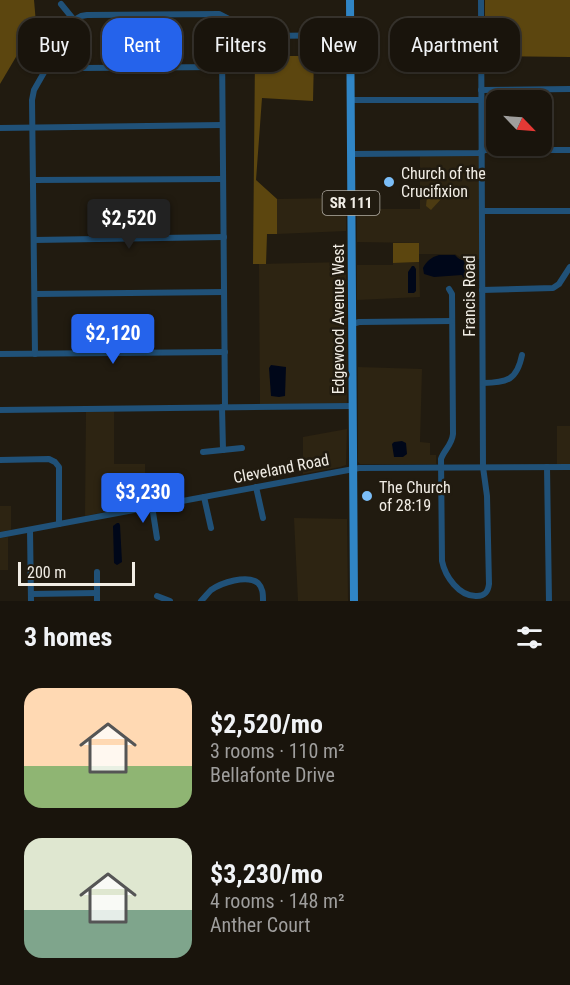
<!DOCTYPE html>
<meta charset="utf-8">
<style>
:root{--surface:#19140c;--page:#221d15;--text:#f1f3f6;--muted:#9f9e9d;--line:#37332d;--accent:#2563eb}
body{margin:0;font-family:"Roboto Condensed",sans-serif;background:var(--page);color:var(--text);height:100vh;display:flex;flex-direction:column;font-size:22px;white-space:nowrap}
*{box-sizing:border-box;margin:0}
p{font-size:20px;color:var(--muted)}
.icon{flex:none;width:33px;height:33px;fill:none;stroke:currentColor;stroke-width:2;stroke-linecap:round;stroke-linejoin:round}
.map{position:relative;height:601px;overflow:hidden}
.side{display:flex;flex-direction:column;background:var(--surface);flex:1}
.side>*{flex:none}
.hud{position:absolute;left:18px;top:18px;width:534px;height:54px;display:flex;gap:12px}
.needle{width:39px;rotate:115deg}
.controls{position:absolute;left:486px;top:90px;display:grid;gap:12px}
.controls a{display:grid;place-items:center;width:66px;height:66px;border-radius:12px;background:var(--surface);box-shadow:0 2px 4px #0004,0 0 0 2px var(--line);font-size:30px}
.scale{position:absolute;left:18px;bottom:15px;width:117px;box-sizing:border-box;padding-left:6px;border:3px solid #f1ede5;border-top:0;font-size:16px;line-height:21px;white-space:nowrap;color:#f1ede5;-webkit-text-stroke:4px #211b10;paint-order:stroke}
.price{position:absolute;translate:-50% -51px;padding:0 14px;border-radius:6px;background:var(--accent);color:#fff;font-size:20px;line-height:39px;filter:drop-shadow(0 2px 3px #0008)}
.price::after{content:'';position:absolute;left:50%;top:36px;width:18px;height:14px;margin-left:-9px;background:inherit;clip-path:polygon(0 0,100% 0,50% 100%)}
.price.current{background:#222;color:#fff}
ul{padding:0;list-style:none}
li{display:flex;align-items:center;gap:18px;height:150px;padding:0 24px}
li span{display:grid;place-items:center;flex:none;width:168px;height:120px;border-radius:18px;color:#555}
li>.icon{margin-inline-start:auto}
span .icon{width:72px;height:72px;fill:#fffc;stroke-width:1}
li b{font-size:26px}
h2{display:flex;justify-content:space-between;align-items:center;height:72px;padding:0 24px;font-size:26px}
.pill{padding:0 21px;border-radius:18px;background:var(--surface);box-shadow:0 2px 4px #0004,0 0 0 2px var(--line);font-size:21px;line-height:54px}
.pill.current{background:var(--accent);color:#fff}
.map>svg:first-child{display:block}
.built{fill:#2d2412}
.green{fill:#4c3b12}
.forest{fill:#5c460f}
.water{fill:#000719}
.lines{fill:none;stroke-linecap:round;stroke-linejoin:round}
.minor{stroke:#205178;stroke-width:6}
.major{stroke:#3085c5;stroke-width:8}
.poi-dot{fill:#7bbef8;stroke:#211b10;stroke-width:2}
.labels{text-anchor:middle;stroke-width:5;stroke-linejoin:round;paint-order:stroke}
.shield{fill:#211b10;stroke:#b3aea5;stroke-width:1.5}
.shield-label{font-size:15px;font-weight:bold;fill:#f1ede5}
.poi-label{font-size:16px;fill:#f1ede5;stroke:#211b10;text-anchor:start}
.street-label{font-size:16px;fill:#f1ede5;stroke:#211b10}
</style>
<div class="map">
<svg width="570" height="601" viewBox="0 0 570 601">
<rect width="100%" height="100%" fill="#211b10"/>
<g class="built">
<path d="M420,155H480V259H463L455,254H419V243L357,242V209H420Z"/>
<path d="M346,198V231L277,234V199Z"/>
<path d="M346,262L347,408L260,409L259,264Z"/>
<path d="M419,262L420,297L357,300V265H393V263Z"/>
<path d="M358,367L422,369L420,442L430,443V455H436V464H360L358,462Z"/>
<path d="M114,410V464H145V504L85,516L86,411Z"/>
<rect x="557" y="426" width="13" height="38"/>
<path d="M347,429L346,465L340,467L303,474V437Z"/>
<path d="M0,506H11V530L0,532Z"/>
<path d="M294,518L347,519L348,601H298Z"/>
<path d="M8,537V570H0V538Z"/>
</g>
<path class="green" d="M428,196H440L442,198L431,210L426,206L427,197Z"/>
<g class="forest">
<path d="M0,0H34L36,23L0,84Z"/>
<path d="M485,0H570V57L485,56Z"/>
<path d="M255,56H314L313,101L262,98L256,180L277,199V234H267L266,264H253Z"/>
<path d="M393,243H419V262L393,263Z"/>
</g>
<g class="water">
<path d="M439,255H455C462,263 464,258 470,262C475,266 473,279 472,284L465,283L462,275L434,277L424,274L423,268C426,262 431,257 439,255Z"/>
<path d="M412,266H414L416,269V291L414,293H408V272Z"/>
<path d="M271,365L286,367L285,396L279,397L271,396L269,368Z"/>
<path d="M402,441L406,443L407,454L403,457H394L392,444L394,442Z"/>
<path d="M117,523H119L120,525L122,562L117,565L114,563L113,526Z"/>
</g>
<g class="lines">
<g class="minor">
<path d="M61,4L74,20"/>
<path d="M52,58L66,65L82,68L222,67"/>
<path d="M481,90L570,89"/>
<path d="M351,100H481"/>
<path d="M0,128L222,125"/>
<path d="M351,154L479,153L485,150H570"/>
<path d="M34,180L223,179"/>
<path d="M482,211H570"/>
<path d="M34,240L224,237"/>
<path d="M449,289L452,294L453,434C452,445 444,450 441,459L442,561C445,576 459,597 477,596C485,596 488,592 489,584L487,496L483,467L481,0"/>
<path d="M482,290L553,288L559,284L570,267"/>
<path d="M35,294L224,292"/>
<path d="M352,324L359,322L452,321"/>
<path d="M0,354L225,352"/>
<path d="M35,354L32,100L34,90L74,20L81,16L87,15L219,14L258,34L266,36L350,35"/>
<path d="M483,383C507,383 517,380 522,355"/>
<path d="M222,407L223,450"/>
<path d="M225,407L222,47L225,33L231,19"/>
<path d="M0,410L352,406"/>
<path d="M203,452L242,448"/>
<path d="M0,460L49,459L55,462L59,467V524"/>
<path d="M547,467L549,601"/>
<path d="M256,487L263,518"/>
<path d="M204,497L211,528"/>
<path d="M152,506L157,538"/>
<path d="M30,530L31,601"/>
<path d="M0,535L359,468L570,467"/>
<path d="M97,572V601"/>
<path d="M31,594L97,593"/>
<path d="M157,596L170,601"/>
<path d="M201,601C204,598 208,593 211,590C221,583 247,574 258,583C263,588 263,594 263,601"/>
</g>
<path class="major" d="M350,0L354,601"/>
</g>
<g class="poi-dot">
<circle cx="389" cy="182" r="6"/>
<circle cx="367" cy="496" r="6"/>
</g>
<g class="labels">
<rect class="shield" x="322.5" y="191" width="57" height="24" rx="4.5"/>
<g class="shield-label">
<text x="351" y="208">SR 111</text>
</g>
<g class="poi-label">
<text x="401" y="179">Church of the<tspan x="401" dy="18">Crucifixion</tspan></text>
<text x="379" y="493">The Church<tspan x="379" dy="18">of 28:19</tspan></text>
</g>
<g class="street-label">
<text transform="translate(469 296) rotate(-90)" y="6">Francis Road</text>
<text transform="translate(338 319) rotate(-90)" y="6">Edgewood Avenue West</text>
<text transform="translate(281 468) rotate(-11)" y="6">Cleveland Road</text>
</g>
</g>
</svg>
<div class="controls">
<a><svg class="needle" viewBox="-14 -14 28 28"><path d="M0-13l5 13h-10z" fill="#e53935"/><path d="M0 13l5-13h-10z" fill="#9f9e9d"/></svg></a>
</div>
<div class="scale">200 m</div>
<b class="price current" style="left:129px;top:250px">$2,520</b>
<b class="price" style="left:113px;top:365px">$2,120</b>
<b class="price" style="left:143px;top:524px">$3,230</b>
<div class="hud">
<a class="pill">Buy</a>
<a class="pill current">Rent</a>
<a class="pill">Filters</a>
<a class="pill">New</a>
<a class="pill">Apartment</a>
</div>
</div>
<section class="side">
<h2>3 homes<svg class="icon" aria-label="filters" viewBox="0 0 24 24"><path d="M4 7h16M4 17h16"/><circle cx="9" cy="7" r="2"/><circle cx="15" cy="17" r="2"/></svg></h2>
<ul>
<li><span style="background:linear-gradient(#ffd9b3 65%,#8fb573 0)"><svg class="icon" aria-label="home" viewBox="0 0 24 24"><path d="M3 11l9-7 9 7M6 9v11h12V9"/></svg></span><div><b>$2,520/mo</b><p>3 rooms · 110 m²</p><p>Bellafonte Drive</p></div></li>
<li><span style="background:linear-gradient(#dfe7d0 60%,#7fa58c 0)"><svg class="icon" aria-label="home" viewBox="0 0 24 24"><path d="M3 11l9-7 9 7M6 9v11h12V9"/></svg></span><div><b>$3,230/mo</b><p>4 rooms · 148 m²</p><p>Anther Court</p></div></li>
</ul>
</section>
